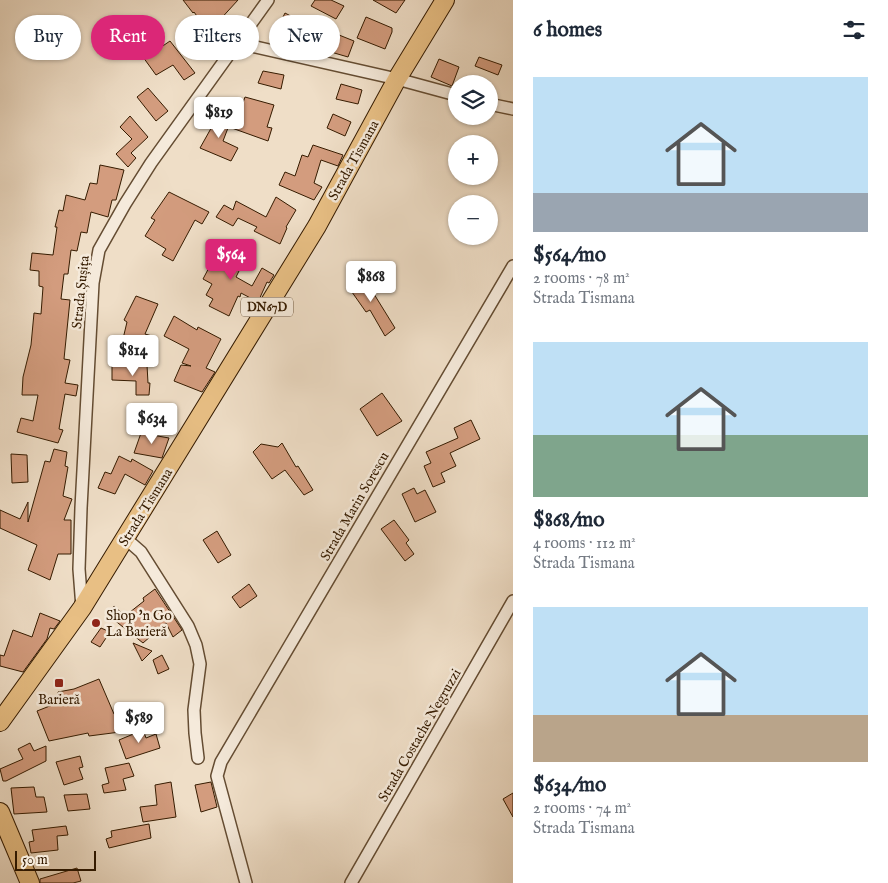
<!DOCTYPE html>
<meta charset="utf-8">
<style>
:root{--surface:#fff;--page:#f2f2f3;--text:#1f2937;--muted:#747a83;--accent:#db2777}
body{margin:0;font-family:"IM FELL English",serif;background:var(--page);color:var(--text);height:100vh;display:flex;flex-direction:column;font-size:19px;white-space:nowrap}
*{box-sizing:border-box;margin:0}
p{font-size:16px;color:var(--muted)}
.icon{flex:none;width:28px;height:28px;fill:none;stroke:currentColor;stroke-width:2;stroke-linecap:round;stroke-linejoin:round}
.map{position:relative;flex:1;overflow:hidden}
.drawer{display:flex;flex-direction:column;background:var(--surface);width:375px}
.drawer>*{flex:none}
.hud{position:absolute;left:15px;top:15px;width:422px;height:45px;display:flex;gap:10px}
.tools{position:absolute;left:448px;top:75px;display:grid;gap:10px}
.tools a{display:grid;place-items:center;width:50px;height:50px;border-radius:50%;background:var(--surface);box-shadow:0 1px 4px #0004;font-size:25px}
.scale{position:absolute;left:15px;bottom:12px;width:81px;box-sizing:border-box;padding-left:5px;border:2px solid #351b00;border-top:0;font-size:14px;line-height:18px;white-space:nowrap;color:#351b00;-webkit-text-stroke:4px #f5eadb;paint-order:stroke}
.price{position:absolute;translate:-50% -42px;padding:0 11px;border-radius:5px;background:#fff;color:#222;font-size:16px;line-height:32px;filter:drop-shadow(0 1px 2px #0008)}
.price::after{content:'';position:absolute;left:50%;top:30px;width:15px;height:11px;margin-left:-8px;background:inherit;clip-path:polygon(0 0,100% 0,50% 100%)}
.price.current{background:var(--accent);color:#fff}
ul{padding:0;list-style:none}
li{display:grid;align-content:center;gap:10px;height:265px;padding:0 20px}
li span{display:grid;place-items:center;height:155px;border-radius:0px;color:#555}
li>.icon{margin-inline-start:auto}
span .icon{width:90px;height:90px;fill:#fffc;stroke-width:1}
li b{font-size:21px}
h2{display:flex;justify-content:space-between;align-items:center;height:60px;padding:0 20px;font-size:21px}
.tag{padding:0 18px;border-radius:22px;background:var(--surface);box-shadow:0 1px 4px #0004;font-size:18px;line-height:45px}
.tag.current{background:var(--accent);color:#fff}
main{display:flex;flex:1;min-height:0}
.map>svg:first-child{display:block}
.building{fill:#d39c7e;stroke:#351b00}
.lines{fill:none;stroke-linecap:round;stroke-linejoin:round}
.street-casing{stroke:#644c32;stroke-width:14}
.primary-casing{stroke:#351b00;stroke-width:20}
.street{stroke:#f5eadb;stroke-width:11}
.primary{stroke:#e8bf84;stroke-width:18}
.poi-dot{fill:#8f2418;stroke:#f5eadb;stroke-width:2}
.labels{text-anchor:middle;stroke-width:5;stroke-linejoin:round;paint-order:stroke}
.shield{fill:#f5eadb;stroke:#6f5942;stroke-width:1}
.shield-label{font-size:12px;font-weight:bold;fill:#351b00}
.street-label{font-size:14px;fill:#351b00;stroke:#f5eadb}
.poi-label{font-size:14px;fill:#351b00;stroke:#f5eadb;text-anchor:start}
</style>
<main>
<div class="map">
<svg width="513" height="883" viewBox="0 0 513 883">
<rect width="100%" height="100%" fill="#efdec7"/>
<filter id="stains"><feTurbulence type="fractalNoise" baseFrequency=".004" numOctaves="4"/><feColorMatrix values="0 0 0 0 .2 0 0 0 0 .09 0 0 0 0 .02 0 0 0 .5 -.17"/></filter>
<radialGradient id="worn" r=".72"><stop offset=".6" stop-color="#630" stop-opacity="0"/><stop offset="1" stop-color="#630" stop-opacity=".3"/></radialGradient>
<g class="building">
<path d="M183,0H238L217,23L223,32L214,40L194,12L193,13Z"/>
<path d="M315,0H331L344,6L336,19L311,6Z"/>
<path d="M373,0H405L396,13Z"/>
<path d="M285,13L302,22L291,46L280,40L285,30L278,27Z"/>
<path d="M366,17L392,28V32L385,49L357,38Z"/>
<path d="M329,31L354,41L348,57L324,50Z"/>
<path d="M170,41L195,73L184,80L173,65L156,75L143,57L153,50L154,52Z"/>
<path d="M479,57L502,65L498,75L475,66Z"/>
<path d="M439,59L459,67L452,86L431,77Z"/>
<path d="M263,71L284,75L281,89L258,83Z"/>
<path d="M341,84L362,90L358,104L336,99Z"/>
<path d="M148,88L168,111L156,121L137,97Z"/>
<path d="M245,97L274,105L267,127L272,128L268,141L229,127L234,115L238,117Z"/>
<path d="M333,114L351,122L345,136L327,128Z"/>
<path d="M214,115L231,120L223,141L238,148L231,161L200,148L214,123L211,122Z"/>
<path d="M130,116L148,137L131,153L136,158L128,167L116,154L132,139L120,127Z"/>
<path d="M313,145L343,155L338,166L321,160L314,183L322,187L314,200L279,185L285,172L295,176L302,155L308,157Z"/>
<path d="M100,165L124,170L116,200H112L108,217L91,212L87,233L81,232L77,251L71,250L68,274H64L61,299L70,300L64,359L70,360L65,383L78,385L76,396L65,394L59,429L63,430L58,443L17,432L21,418L33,421L38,395H22L23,377L31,345L34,313L41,314L43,287L39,286V271L30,270L32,253L53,255L57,227H55L59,210L63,211L66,195L85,200L90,183L97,184Z"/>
<path d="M169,192L209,212L202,224L195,220L173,261L162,255L166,249L145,236L155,220L151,218Z"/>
<path d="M276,197L296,210L286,227L287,228L280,244L254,231L257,227L238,218L233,226L216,217L224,205L233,210L236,201L266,217Z"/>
<path d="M218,244L245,259L236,277L252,286L262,268L274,275L269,283L267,282L258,302L241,293L240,297L238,296L229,316L209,306L213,299L206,295L212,284L203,279L213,260L209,258Z"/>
<path d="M361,273L395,328L385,336L370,310L366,312L347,285Z"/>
<path d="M136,296L158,304L145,334L152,336L149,345L138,341L137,348L122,343L127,322L124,320Z"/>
<path d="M174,316L197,330L198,327L221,339L206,368L215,372L202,392L174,381L181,365L191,366L182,363L189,349L164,336Z"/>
<path d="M112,365H147L148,383H150L149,395H136V381L112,380Z"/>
<path d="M382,393L402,421L377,436L360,409Z"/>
<path d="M471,420L480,439L450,453L456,466L441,473L445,482L433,487L424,466L431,463L426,452L458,438L454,428Z"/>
<path d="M141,433L169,438L162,458L134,453Z"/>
<path d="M282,443L296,467L298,466L313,490L304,495L285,470L272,479L253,452L261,444L278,447Z"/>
<path d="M54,449L67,452L65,466L68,467L63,496L72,499L64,520H71V554H58L50,580L28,570L37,545L0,528V510L20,519L28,502V522L45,461L50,462Z"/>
<path d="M11,454L27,455L28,482L12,483Z"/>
<path d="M119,456L131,462L132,459L153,471L145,485L125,474L115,494L98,488L105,472L111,474Z"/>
<path d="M414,488L417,494L425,490L436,512L415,522L402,494Z"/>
<path d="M394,520L409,540L406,543L414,554L405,561L381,529Z"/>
<path d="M217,531L231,555L218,563L203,540Z"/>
<path d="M249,584L257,596L240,608L232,597Z"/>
<path d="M155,589L182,630L173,637L166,623L143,643L108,615L114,606L125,616L144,601L143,598Z"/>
<path d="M40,613L60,621L54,629L50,628L47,639L23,672L0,666V655L4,656L13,630L32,637Z"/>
<path d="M101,628L110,632L100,647L91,642Z"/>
<path d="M133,643L152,651L142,661Z"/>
<path d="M162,655L169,669L158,674L153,660Z"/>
<path d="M99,679L114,714H118L120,732L89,736L88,733L49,741L37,711L60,702L58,692L74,689Z"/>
<path d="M143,730L146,738L156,734L160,748L126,759L119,740Z"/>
<path d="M30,743L34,751L46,746V761L6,781H3L0,769L23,759L18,749Z"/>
<path d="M80,756L83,767L79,768L83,779L64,785L56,762Z"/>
<path d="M129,763L134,776L123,779L126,790L104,793L102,785L109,783L105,768Z"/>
<path d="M171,782L176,817L143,822L140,807L157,805L155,785Z"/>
<path d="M211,782L217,807L201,812L195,785Z"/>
<path d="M34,787L36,797H44L47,812L14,814L11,788Z"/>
<path d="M513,793V817L503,799Z"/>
<path d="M87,794L90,809L68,811L64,795Z"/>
<path d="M149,824L151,838L109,848L106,839L112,837L111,831Z"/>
<path d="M66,826L68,835L57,836L58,850L31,853L29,842L34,841L32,830Z"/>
<path d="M77,868L81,881L73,883H40V879Z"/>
</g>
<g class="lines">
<g class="street-casing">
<g id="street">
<path d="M238,43L397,79L456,95"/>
<path d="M489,104L513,109"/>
<path d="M125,538L141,552L188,626L196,645L200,664L194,710L195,733L198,758"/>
<path d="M82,608L79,569L81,508L93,283L99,250L125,204L151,163L268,0"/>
<path d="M246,883L217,776L221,762L513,266"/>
<path d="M351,883L513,601"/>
</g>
</g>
<g class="primary-casing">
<g id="primary">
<path d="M0,722L82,608L317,226L397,79L445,0"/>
<path d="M0,812L30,883"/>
</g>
</g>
<use href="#street" class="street"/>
<use href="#primary" class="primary"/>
</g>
<g class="poi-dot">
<circle cx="96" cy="623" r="5"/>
<rect x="54" y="678" width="10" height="10" rx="2.5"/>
</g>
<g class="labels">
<rect class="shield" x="241" y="297.5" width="52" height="19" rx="4"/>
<g class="shield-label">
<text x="267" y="311">DN67D</text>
</g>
<g class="street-label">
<text transform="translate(353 160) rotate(-61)" y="5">Strada Tismana</text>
<text transform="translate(80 292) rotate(-84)" y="5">Strada Șușița</text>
<text transform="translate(354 506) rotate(-60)" y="5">Strada Marin Sorescu</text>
<text transform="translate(145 507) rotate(-58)" y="5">Strada Tismana</text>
<text transform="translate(419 735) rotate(-60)" y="5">Strada Costache Negruzzi</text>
</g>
<g class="poi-label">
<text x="106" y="620">Shop 'n Go<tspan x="106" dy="16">La Barieră</tspan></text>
<text x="59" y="704" text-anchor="middle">Barieră</text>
</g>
</g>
<rect width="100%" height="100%" filter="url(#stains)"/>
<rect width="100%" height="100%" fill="url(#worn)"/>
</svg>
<div class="tools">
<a><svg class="icon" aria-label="layers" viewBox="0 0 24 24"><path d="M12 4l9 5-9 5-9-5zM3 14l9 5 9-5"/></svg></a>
<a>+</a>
<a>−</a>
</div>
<div class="scale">50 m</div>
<b class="price" style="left:219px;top:139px">$819</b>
<b class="price current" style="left:231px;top:281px">$564</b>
<b class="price" style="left:371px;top:303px">$868</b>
<b class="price" style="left:133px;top:377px">$814</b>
<b class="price" style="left:152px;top:445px">$634</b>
<b class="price" style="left:139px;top:744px">$589</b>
<div class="hud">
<a class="tag">Buy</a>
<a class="tag current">Rent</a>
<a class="tag">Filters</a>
<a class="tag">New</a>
</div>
</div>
<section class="drawer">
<h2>6 homes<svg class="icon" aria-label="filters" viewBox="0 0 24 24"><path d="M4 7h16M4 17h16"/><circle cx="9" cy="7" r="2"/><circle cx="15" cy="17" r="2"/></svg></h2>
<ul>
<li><span style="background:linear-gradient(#bfe0f5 75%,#9aa5b1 0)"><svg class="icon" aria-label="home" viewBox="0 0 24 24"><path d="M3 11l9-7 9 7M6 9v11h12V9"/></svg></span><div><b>$564/mo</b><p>2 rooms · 78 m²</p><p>Strada Tismana</p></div></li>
<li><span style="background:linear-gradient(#bfe0f5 60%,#7fa58c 0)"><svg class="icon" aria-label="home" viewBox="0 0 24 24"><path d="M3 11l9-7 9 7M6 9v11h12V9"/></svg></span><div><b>$868/mo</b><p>4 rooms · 112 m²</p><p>Strada Tismana</p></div></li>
<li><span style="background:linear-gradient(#bfe0f5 70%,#b9a48a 0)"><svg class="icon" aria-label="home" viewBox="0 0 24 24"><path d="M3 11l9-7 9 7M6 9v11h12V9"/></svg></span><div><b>$634/mo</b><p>2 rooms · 74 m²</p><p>Strada Tismana</p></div></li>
</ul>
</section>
</main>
